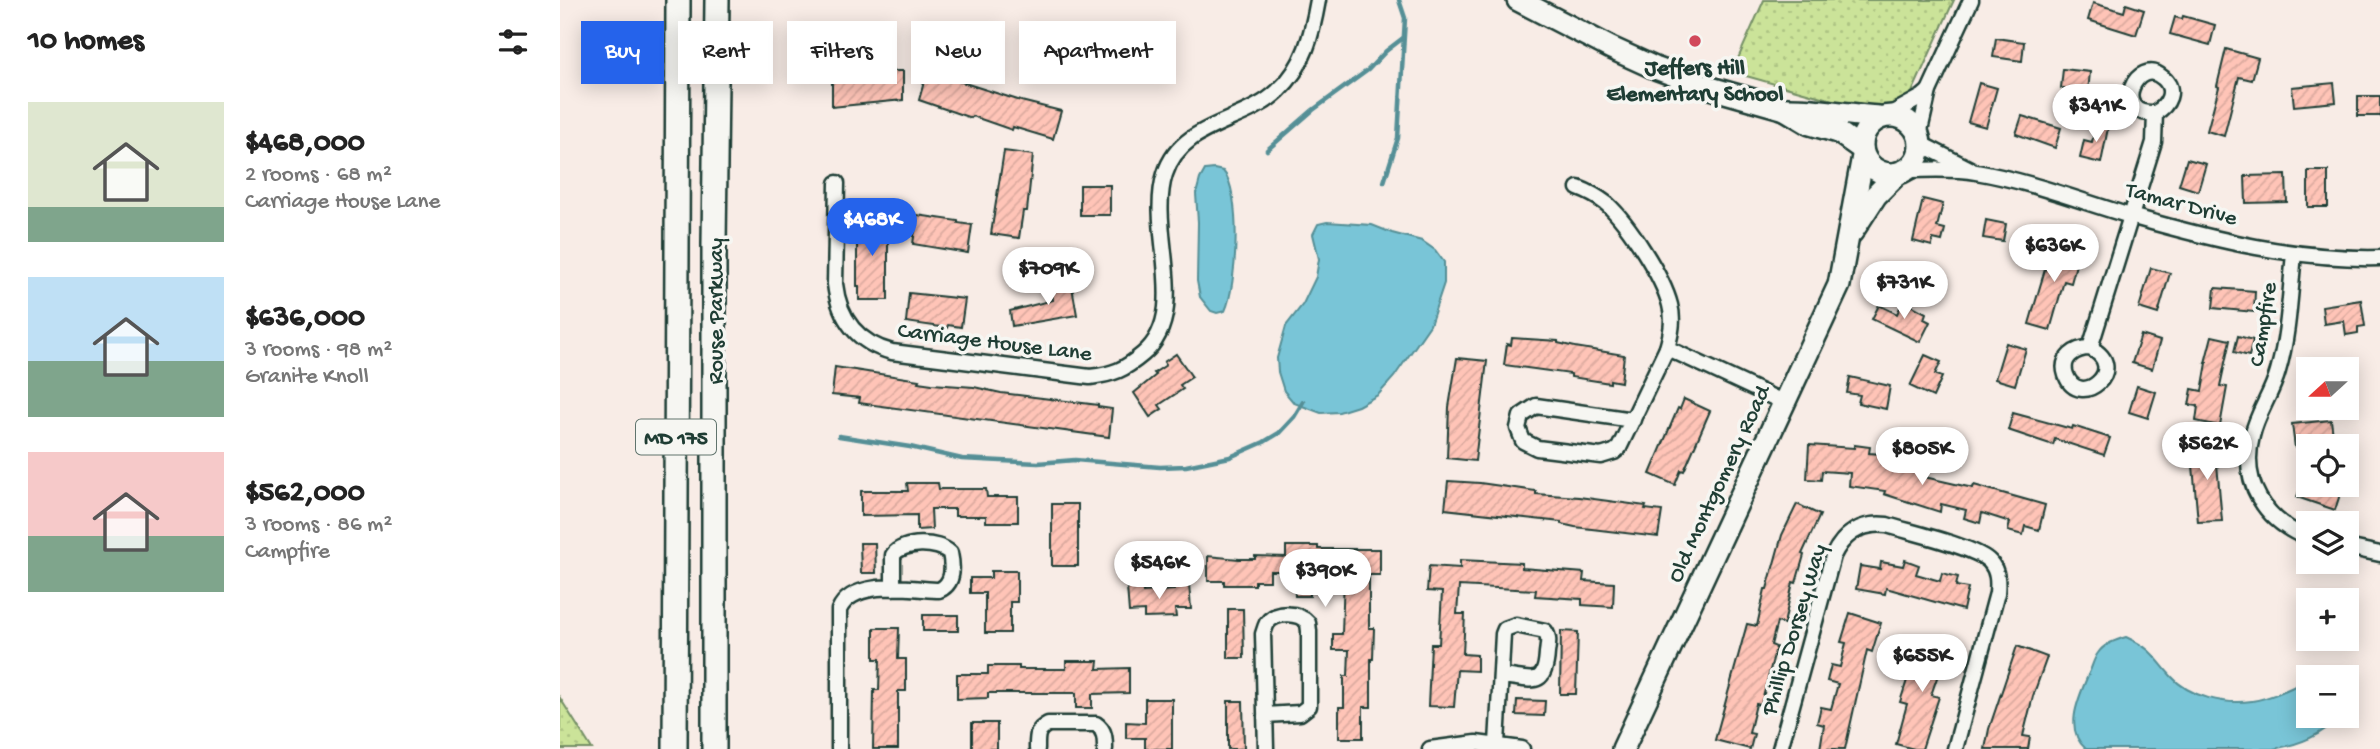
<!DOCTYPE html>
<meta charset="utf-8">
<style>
:root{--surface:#fff;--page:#f2f2f2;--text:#222;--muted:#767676;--accent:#2563eb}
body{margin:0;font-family:"Gochi Hand",sans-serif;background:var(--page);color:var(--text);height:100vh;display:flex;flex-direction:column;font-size:26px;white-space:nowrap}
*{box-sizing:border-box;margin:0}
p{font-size:23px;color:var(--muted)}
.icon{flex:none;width:38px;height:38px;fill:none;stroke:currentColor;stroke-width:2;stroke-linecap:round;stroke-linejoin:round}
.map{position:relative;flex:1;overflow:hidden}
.side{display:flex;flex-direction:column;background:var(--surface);width:560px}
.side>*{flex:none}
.top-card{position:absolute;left:21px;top:21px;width:665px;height:63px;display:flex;gap:14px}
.needle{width:46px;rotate:249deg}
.fabs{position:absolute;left:1736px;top:357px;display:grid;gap:14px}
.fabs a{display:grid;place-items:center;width:63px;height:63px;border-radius:0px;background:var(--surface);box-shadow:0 4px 18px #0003;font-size:35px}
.price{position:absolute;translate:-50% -60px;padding:0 16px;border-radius:24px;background:#fff;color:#222;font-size:23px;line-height:46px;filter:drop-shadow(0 2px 4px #0008)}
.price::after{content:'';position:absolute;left:50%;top:42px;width:21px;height:16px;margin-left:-10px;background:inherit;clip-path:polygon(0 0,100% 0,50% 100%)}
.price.active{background:var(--accent);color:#fff}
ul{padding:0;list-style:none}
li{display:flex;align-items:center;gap:21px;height:175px;padding:0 28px}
li span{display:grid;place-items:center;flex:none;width:196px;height:140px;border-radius:0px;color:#555}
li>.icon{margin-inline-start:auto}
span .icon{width:84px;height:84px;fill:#fffc;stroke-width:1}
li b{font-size:30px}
h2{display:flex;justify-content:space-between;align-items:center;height:84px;padding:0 28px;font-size:30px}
.chip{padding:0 24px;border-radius:0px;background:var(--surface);box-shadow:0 4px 18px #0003;font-size:24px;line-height:63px}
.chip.active{background:var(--accent);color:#fff}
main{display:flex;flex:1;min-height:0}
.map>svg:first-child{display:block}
.park{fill:url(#park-dots);stroke:#759066;stroke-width:2}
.water{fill:#79c5d7;stroke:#558f96;stroke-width:2}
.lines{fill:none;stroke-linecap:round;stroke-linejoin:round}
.stream{stroke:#558f96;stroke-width:4.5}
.building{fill:url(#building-hatch);stroke:#1f3d34;stroke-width:2}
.street-casing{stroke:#1f3d34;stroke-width:19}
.secondary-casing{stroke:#1f3d34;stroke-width:26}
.primary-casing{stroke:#1f3d34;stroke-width:28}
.street{stroke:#f6f6f2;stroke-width:14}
.secondary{stroke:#f6f6f2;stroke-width:21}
.primary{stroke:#f6f6f2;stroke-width:23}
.poi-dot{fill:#d1495b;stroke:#f6f6f2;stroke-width:2.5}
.labels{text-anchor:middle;stroke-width:7;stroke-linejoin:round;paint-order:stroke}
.shield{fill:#f6f6f2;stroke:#60746d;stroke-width:2}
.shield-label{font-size:21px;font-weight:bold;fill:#1f3d34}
.poi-label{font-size:23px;font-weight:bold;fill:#1f3d34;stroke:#f6f6f2}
.street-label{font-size:23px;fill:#1f3d34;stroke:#f6f6f2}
</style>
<main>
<section class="side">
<h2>10 homes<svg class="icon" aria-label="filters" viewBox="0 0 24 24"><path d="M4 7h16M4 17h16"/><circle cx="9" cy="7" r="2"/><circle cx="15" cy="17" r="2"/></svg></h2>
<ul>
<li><span style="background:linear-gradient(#dfe7d0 75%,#7fa58c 0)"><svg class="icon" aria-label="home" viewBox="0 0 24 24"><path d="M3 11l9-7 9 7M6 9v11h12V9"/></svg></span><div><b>$468,000</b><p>2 rooms · 68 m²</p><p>Carriage House Lane</p></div></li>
<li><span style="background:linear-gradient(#bfe0f5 60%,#7fa58c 0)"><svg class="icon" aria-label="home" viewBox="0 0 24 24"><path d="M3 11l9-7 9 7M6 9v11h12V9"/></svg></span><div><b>$636,000</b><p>3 rooms · 98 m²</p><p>Granite Knoll</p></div></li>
<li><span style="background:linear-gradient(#f6c9c9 60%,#7fa58c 0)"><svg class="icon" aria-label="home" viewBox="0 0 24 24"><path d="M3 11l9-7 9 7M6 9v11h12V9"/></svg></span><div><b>$562,000</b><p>3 rooms · 86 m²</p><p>Campfire</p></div></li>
</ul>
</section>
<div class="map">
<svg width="1820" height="749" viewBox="0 0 1820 749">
<defs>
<pattern id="park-dots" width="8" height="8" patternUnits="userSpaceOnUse" patternTransform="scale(1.75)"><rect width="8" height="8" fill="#cbe399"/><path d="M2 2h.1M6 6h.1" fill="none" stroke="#aec484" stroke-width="1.8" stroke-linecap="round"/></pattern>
<pattern id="building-hatch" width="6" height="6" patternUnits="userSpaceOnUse" patternTransform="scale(1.75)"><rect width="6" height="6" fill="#ffc4b7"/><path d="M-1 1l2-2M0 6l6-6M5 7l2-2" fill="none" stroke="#daa99e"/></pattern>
</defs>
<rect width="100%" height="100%" fill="#f8ece6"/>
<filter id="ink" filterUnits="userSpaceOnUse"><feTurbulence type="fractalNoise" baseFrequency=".0143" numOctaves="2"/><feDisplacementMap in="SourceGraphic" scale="14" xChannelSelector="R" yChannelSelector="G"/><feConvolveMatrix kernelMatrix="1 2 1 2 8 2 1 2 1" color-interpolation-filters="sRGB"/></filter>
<g filter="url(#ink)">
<g class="park">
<path d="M1204,0H1394L1340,119L1172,72Z"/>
<path d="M0,698L32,749H0Z"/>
</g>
<g class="water">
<path d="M654,169L663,171C682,191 677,286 665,311L657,313L651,311L640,297L637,281L638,222L636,194L640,179L645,170Z"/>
<path d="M767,222L812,225L832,233L862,241L875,250L884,262V283L870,325L834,377L818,395L798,406L779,412L761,413L734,403L724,391L718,372L717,358L726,326L743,304L756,277L759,259L753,234L758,224Z"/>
<path d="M1566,637C1594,650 1592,655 1611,676C1629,697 1665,705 1692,701C1711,698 1731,688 1748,680V716H1780C1761,736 1741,744 1713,749H1526C1503,729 1519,697 1529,673C1532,667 1534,658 1538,653C1544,644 1556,640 1566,637Z"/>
</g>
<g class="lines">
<g class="stream">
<path d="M707,150L753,110L808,70L826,51L843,38"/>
<path d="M824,182L838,138L845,18L839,0"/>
<path d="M279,436L350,447L402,459L478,463L515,460L600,467L626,466L670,457L704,442L719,433L734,417L743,402"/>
</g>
</g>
<g class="building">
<path d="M1533,3L1564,12L1566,4L1584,10L1576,35L1528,20Z"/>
<path d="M1623,16L1655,25L1650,45L1610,34L1615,17L1622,19Z"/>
<path d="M1436,38L1464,42L1462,61L1433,57Z"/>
<path d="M1666,49L1698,58L1692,80L1679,77L1664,136L1647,131L1659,87L1657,86Z"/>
<path d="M1503,69L1530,72L1528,92L1501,88Z"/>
<path d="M329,71H343V100L272,107V78L328,74Z"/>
<path d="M367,71L461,101L501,111L493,139L453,127L452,130L412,116L411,118L359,100Z"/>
<path d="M1419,83L1437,88L1426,127L1408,122Z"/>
<path d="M1774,83L1776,102L1734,106L1732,87Z"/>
<rect x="1798" y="96" width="22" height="20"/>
<path d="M1462,116L1501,128L1495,148L1456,134Z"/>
<path d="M1537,120L1549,123L1541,163L1520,158L1524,140L1532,142Z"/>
<path d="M444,151L473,155L467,211H463L459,238L431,234Z"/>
<path d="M1627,159L1646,164L1638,191L1619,185Z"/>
<rect x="1748" y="171" width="20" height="36"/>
<path d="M1726,175L1727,202L1686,203L1685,176Z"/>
<rect x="520" y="185" width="30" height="30"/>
<path d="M1363,199L1383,204L1377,227L1385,229L1382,241L1373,239L1372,246L1353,241Z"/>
<path d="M357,215L398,221V223L412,225L408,253L353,244Z"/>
<path d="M297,216H326V230H328V300H299V286H297Z"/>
<path d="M1426,220L1446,224L1443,241L1423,238Z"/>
<path d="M1493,242L1520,250L1511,283L1504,281L1490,330L1469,324Z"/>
<path d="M1591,268L1610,273L1598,314L1579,308Z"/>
<path d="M511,281L517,315L452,326L450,311L493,300L491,285Z"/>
<path d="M1655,288L1695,291L1694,312L1653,308Z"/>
<path d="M349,293L405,299L401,327L388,325L387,328L346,322Z"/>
<path d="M1801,300L1805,326L1798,327V333L1786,335L1784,321L1764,324L1762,306Z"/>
<path d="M1343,301L1366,313L1364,319L1370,322L1360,342L1312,319L1319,305L1337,314Z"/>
<path d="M1581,335L1600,341L1592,369L1572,363Z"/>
<path d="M1652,336L1670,340L1660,386L1667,387L1660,426L1636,421L1638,406L1629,405L1632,389L1642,391L1647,363H1645Z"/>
<path d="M1678,336L1693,340L1689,356L1674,352Z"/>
<path d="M952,338L998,341V343L1015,347L1064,355L1061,382L1050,380V383L1011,377V374L944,365L947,344L951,345Z"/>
<path d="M1446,343L1466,349L1455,385L1435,379Z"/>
<path d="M616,354L632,377L620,385L623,389L599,405L602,409L590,417L574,393L596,375L594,373L606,365L604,362Z"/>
<path d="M1365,355L1381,362L1375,374L1382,377L1373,397L1350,386Z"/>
<path d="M897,358L927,361L915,461L887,458L889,407Z"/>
<path d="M275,367L359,380L358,382L372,384L414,387L441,393L538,405V407L552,409L549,437L299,403L300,398L272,395Z"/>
<path d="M1290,377L1330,386L1326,409L1298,403L1300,395L1287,393Z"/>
<path d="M1577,386L1596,392L1588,418L1569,412Z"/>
<path d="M1124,399L1150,411L1124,471L1121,470L1115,485L1090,474L1118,408L1120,409Z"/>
<path d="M1453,413L1512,429L1513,426L1550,438L1544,455L1495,439L1493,445L1448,430Z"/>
<path d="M1771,420L1774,444L1735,448L1732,424Z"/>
<path d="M1655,441L1662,521L1638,522L1631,443Z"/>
<path d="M1249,445L1294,448V445L1310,447L1309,453L1321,454V457L1362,469L1360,476L1413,488L1414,485L1485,505L1479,530L1465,526L1463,535L1448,531L1450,522L1422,513L1420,523L1404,518L1406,510L1381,504L1380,512L1324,494L1325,491L1289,486L1290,473L1262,471L1261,480L1247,479Z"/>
<path d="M888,481L920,483L976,491V494L1019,497L1086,506L1085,509L1102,511L1098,537L1015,527L1001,524V522L885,509Z"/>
<path d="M347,483H378L379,489H426L427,497H458V522H426V516H395V509H371L372,529L357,530V515L301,516V491H348Z"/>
<path d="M1741,485H1783L1775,510L1737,497Z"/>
<rect x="492" y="504" width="26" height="62"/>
<path d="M1237,504L1260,515L1242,554L1244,555L1236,583L1233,582L1224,624L1217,622L1211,645L1216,647L1201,705L1196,704L1189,733L1194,734L1190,749L1155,740L1187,624L1197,626L1205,589H1207L1222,535Z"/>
<path d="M300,543H315L316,573H301Z"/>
<path d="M726,546H758V549H820V575H809V628H814L813,659H811V707H803V738H779V707H784V676H788L789,650H773V634H782L784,575H750V596H735L734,571H710V581H695V585H664V581H648V556L679,559H695V556L726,557Z"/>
<path d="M900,560L962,563V568L1024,573L1023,581L1054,583L1053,607L1022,605V599L975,596L976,590L899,586L897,614H905L903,654L917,655V671L897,670L894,707L868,706L871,644H879L882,592L867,591L869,566L900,568Z"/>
<path d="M1345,560L1359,565L1356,574L1380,581L1382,573L1398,577L1396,586L1408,588L1403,610L1326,588L1325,594L1296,589L1300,566L1320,569L1321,562L1343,566Z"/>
<path d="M431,571H457V602H450V633H425V593H410V578H431Z"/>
<path d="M629,584L631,609H615L616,617L584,618V611L569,612L567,587H583V592L599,591L614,590V585Z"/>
<path d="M668,609H683L684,658H668Z"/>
<path d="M1290,613L1321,623L1312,652L1307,650L1285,749H1260L1264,725L1257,723L1261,707L1271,709L1278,684L1267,681L1271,665L1280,667L1286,643L1281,642Z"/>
<rect x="363" y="615" width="35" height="16"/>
<path d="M314,628H339L338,659H346V691H338V749H313L314,690H319L320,659H314Z"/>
<path d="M1001,631L1018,632L1016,694H1000Z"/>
<path d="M1366,637L1391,644L1384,673L1379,672L1371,695L1379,697L1362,749H1354L1336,744L1347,704L1340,702L1349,674L1355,676Z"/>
<path d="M1457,646L1487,657L1473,696L1463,736L1470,737L1468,749H1425L1429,729Z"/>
<path d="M506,661H538L537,669L569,668V693L532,694V708H516V693H428V698L397,699V674H428V666H459V669H506Z"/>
<path d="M585,699H612V749H585V738H566V722L585,723Z"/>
<path d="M957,700L985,701L984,716L956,715Z"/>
<path d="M668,701H683L684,749H668Z"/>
<rect x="412" y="723" width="25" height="26"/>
</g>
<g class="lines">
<g class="street-casing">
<g id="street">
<path d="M1329,115L1362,97L1369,91"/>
<path d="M1359,135L1369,91L1411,0"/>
<path d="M1361,144L1410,169"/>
<path d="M1346,170C1369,170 1393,168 1416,172C1470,181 1522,202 1574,217C1655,240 1735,260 1820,258"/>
<path d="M277,183L275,284C279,319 298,343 332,352L530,377C554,374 564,370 583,354C632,313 587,229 605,174C621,122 684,124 718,91C745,66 752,34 758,0"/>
<path d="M1018,188C1029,192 1038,197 1047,204C1068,223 1103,277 1110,305C1114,320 1111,334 1107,348"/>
<path d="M1734,254C1730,292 1729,334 1718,371C1712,394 1697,413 1692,436C1680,483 1705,521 1748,538"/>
<path d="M1530,348C1571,368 1519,411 1506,375C1500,358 1515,348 1530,348L1594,142L1595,113C1608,106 1617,90 1603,78C1577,54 1549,116 1595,113"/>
<path d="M1073,420L976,406L961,416L958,428L963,441L977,448L1041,456L1054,452L1059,448L1107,348L1223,402"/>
<path d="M1787,547L1820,554"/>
<path d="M705,715L740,713L749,706V631L748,623C739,612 716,611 707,623C705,627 704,631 703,634L706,749"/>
<path d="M937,744L943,634L945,629L956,625L985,631C990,638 988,645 987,653C985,689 971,679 942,676"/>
<path d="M279,749V610C293,578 350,589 379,590C394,584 393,567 390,553C378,541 343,541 333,555V588"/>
<path d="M477,749C477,737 476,730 488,724H536C545,730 545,739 545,749"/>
<path d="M870,749L916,743L962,749"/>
<path d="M1220,749L1273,556C1284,533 1302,522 1327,525C1349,532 1417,547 1430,562C1438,571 1438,582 1437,593L1395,749"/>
</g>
</g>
<g class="secondary-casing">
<g id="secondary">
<path d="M958,0L1051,48L1095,68L1147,87L1225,109L1250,124L1278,132L1302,149"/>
<path d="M1225,109C1257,108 1287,115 1319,117"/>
<circle cx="1331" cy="145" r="29"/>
<path d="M1292,232L1316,195L1338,173"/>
<path d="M1063,749L1279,285L1303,156"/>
</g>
</g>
<g class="primary-casing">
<g id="primary">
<path d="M115,749L118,0"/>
<path d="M154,749V244L157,0"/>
</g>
</g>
<use href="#street" class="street"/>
<use href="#secondary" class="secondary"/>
<use href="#primary" class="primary"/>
</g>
</g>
<circle class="poi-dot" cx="1135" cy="41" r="7"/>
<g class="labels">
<rect class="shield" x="76" y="419.5" width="80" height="35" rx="5"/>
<g class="shield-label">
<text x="116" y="444">MD 175</text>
</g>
<g class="poi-label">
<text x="1135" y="74">Jeffers Hill<tspan x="1135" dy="26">Elementary School</tspan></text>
</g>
<g class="street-label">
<text transform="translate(1622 202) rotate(15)" y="8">Tamar Drive</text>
<text transform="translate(154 311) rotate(-90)" y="8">Rouse Parkway</text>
<text transform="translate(1701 324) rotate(-81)" y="8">Campfire</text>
<text transform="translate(435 340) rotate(7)" y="8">Carriage House Lane</text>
<text transform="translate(1157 483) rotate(-65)" y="8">Old Montgomery Road</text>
<text transform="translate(1232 629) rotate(-73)" y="8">Phillip Dorsey Way</text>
</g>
</g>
</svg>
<div class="fabs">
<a><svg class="needle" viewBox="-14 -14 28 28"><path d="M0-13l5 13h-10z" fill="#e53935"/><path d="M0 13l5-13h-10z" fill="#767676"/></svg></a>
<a><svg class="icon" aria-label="locate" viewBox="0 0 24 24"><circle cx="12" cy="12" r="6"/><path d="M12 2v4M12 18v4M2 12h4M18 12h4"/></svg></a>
<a><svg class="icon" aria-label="layers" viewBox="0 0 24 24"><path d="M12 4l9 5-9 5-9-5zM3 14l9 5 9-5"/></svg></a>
<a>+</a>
<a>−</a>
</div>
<b class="price" style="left:1536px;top:144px">$341K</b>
<b class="price active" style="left:312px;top:258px">$468K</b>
<b class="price" style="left:1494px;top:284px">$636K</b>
<b class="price" style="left:488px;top:307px">$709K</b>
<b class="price" style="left:1344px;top:321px">$731K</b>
<b class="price" style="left:1647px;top:482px">$562K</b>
<b class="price" style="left:1362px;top:487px">$805K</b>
<b class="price" style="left:599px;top:601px">$546K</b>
<b class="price" style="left:765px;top:609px">$390K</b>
<b class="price" style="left:1362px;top:694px">$655K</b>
<div class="top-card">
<a class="chip active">Buy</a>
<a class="chip">Rent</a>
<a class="chip">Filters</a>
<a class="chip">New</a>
<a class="chip">Apartment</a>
</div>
</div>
</main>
